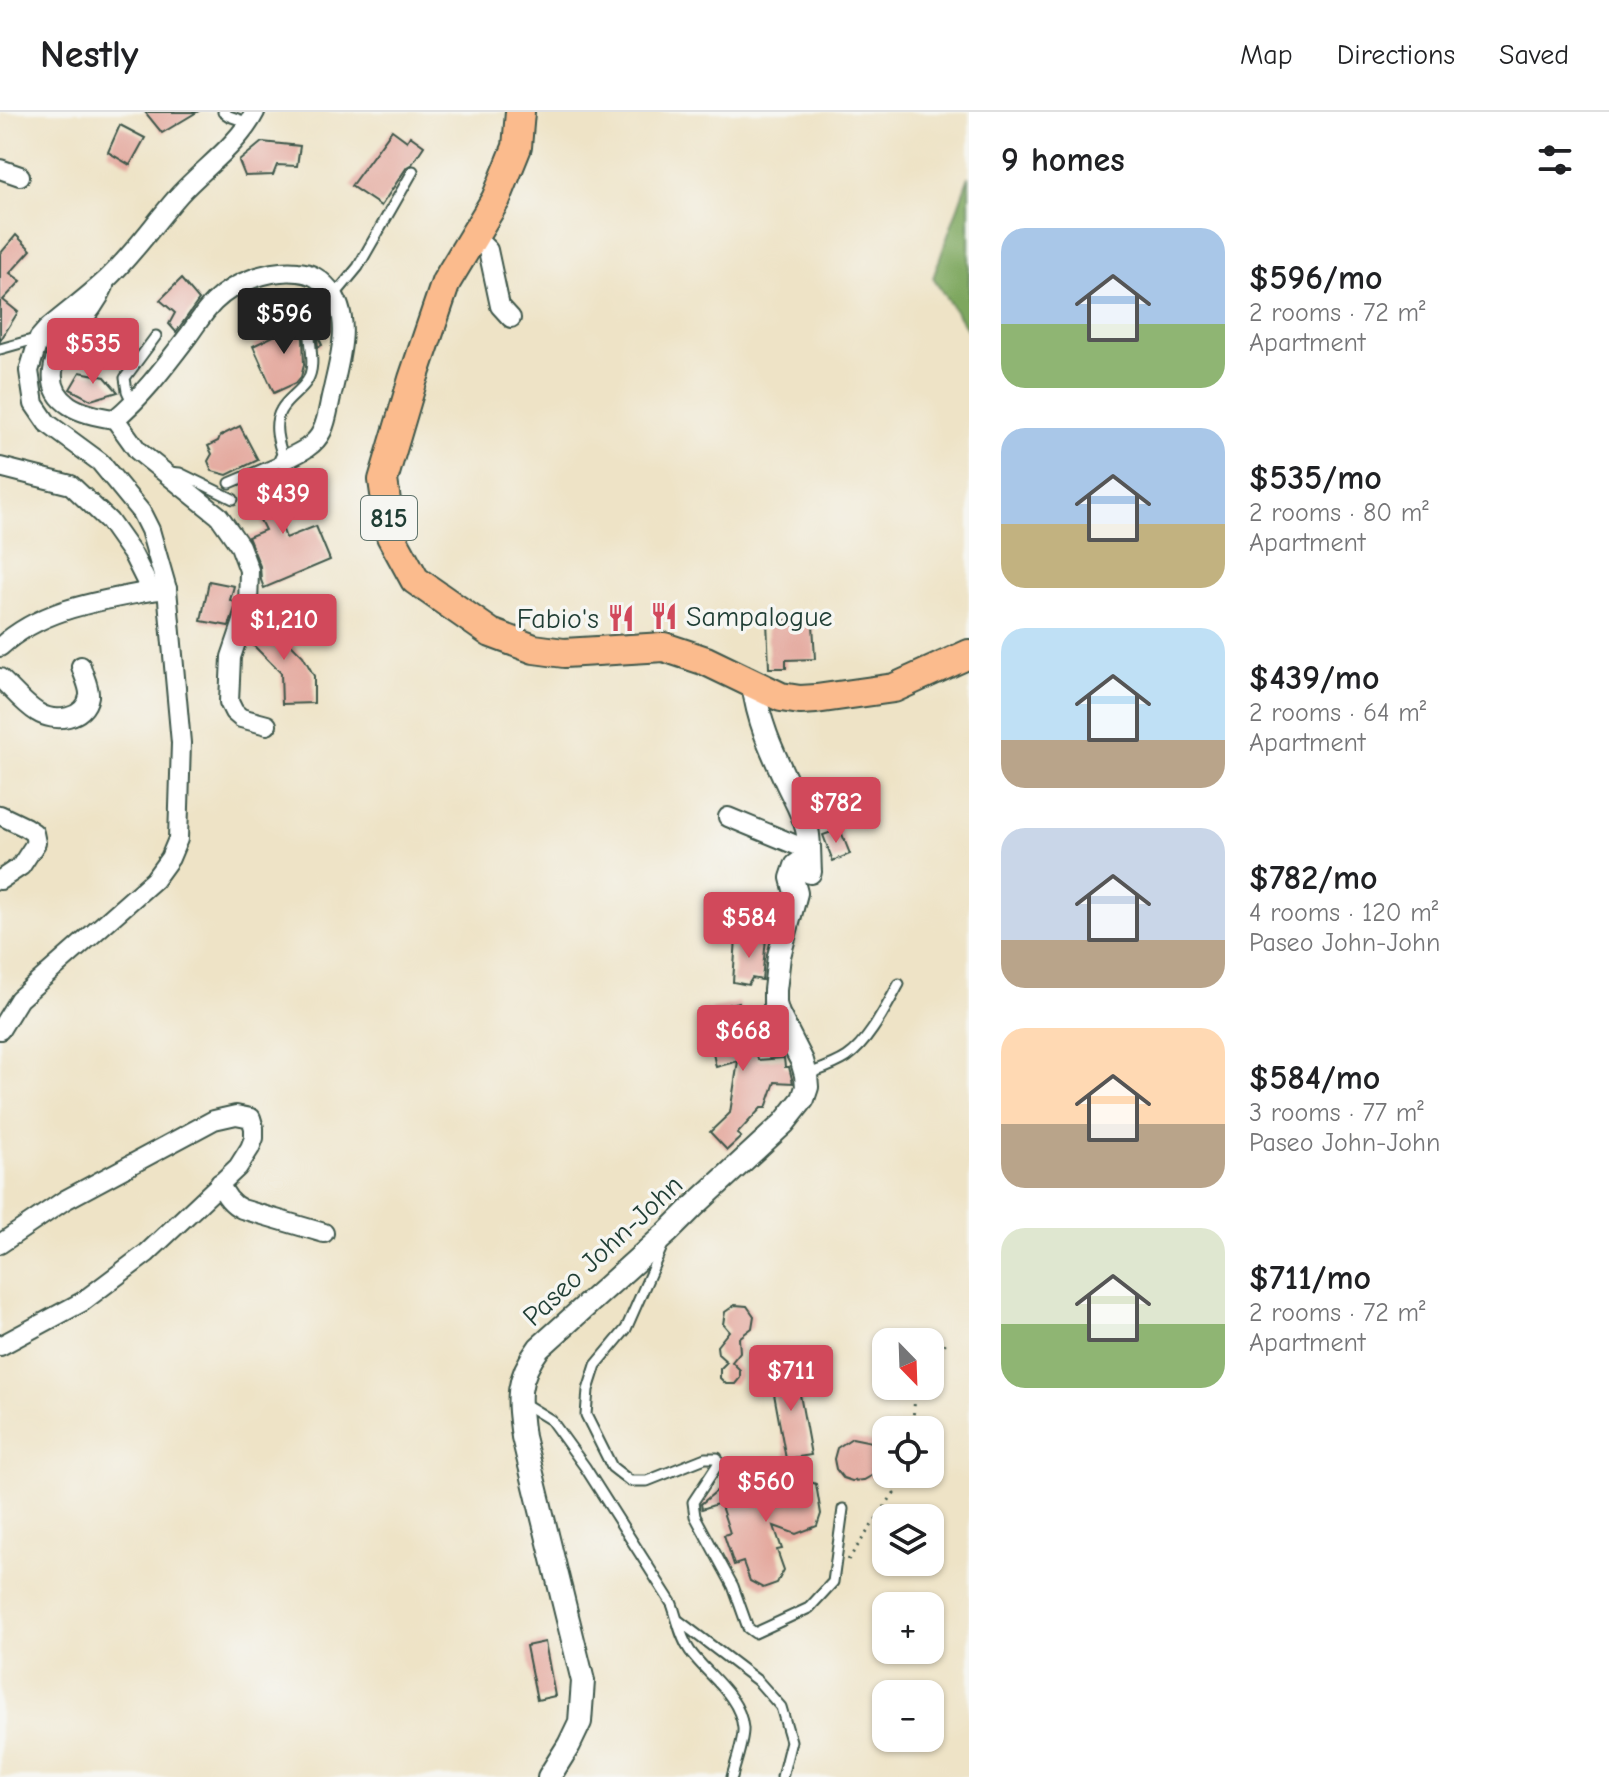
<!DOCTYPE html>
<meta charset="utf-8">
<style>
:root{--surface:#fff;--page:#f6f6f6;--text:#202124;--muted:#757577;--line:#e0e0e0;--accent:#d1495b}
body{margin:0;font-family:"Comic Neue",sans-serif;background:var(--page);color:var(--text);height:100vh;display:flex;flex-direction:column;font-size:30px;white-space:nowrap}
*{box-sizing:border-box;margin:0}
p{font-size:26px;color:var(--muted)}
.icon{flex:none;width:44px;height:44px;fill:none;stroke:currentColor;stroke-width:2;stroke-linecap:round;stroke-linejoin:round}
.map{position:relative;flex:1;overflow:hidden}
.panel{display:flex;flex-direction:column;background:var(--surface);width:640px}
.panel>*{flex:none}
.needle{width:52px;rotate:157deg}
.tools{position:absolute;left:872px;top:1216px;display:grid;gap:16px}
.tools a{display:grid;place-items:center;width:72px;height:72px;border-radius:16px;background:var(--surface);box-shadow:0 2px 6px #0004;font-size:40px}
.price{position:absolute;translate:-50% -68px;padding:0 18px;border-radius:8px;background:var(--accent);color:#fff;font-size:26px;line-height:52px;filter:drop-shadow(0 2px 4px #0008)}
.price::after{content:'';position:absolute;left:50%;top:48px;width:24px;height:18px;margin-left:-12px;background:inherit;clip-path:polygon(0 0,100% 0,50% 100%)}
.price.current{background:#222;color:#fff}
ul{padding:0;list-style:none}
li{display:flex;align-items:center;gap:24px;height:200px;padding:0 32px}
li span{display:grid;place-items:center;flex:none;width:224px;height:160px;border-radius:24px;color:#555}
li>.icon{margin-inline-start:auto}
span .icon{width:96px;height:96px;fill:#fffc;stroke-width:1}
li b{font-size:34px}
h2{display:flex;justify-content:space-between;align-items:center;height:96px;padding:0 32px;font-size:34px}
header{display:flex;align-items:center;gap:48px;box-sizing:border-box;height:112px;padding:0 40px;background:var(--surface);border-bottom:2px solid var(--line)}
header strong{font-size:38px}
nav{display:flex;gap:44px;margin-inline-start:auto;font-size:28px}
main{display:flex;flex:1;min-height:0}
.map>svg:first-child{display:block}
.forest{fill:#7ea75f;stroke:#4e724a;stroke-width:2}
.building{fill:#e4a99e}
.lines{fill:none;stroke-linecap:round;stroke-linejoin:round}
.service-casing{stroke:#3e564a;stroke-width:13}
.minor-casing{stroke:#3e564a;stroke-width:22}
.tertiary-casing{stroke:#3e564a;stroke-width:26}
.primary-casing{stroke:#3e564a;stroke-width:32}
.path{stroke:#3e564a;stroke-width:3;stroke-dasharray:2 6;stroke-linecap:butt}
.service{stroke:#fff;stroke-width:9}
.minor{stroke:#fff;stroke-width:18}
.tertiary{stroke:#fff;stroke-width:22}
.primary{stroke:#fbbb8d;stroke-width:28}
.labels{text-anchor:middle;stroke-width:7;stroke-linejoin:round;paint-order:stroke}
.shield{fill:#f6f6f2;stroke:#60746d;stroke-width:2}
.shield-label{font-size:26px;font-weight:bold;fill:#1f3d34}
.poi-label{font-size:28px;fill:#1f3d34;stroke:#f6f6f2;text-anchor:start}
.street-label{font-size:28px;fill:#1f3d34;stroke:#f6f6f2}
</style>
<header>
<strong>Nestly</strong>
<nav><a>Map</a><a>Directions</a><a>Saved</a></nav>
</header>
<main>
<div class="map">
<svg width="969" height="1665" viewBox="0 0 969 1665">
<rect width="100%" height="100%" fill="#f6f6f2"/>
<filter id="ink" filterUnits="userSpaceOnUse"><feTurbulence type="fractalNoise" baseFrequency=".0125" numOctaves="2"/><feDisplacementMap in="SourceGraphic" scale="16" xChannelSelector="R" yChannelSelector="G"/><feConvolveMatrix kernelMatrix="1 2 1 2 8 2 1 2 1" color-interpolation-filters="sRGB"/></filter>
<filter id="wash" filterUnits="userSpaceOnUse"><feTurbulence type="fractalNoise" baseFrequency=".006" numOctaves="4" result="noise"/><feDisplacementMap in="SourceGraphic" scale="32" xChannelSelector="R" yChannelSelector="G"/><feGaussianBlur stdDeviation="1.8" result="paint"/><feColorMatrix in="noise" values="0 0 0 0 0 0 0 0 0 0 0 0 0 0 0 0 0 1.4 0 .05"/><feComposite in="paint" operator="in"/></filter>
<g filter="url(#wash)">
<rect width="100%" height="100%" fill="#eee3c6"/>
<path class="forest" d="M969,64V220L933,166Z"/>
<g id="blocks">
<g class="building">
<path d="M145,0H197L162,21Z"/>
<path d="M120,13L145,26L130,53L108,40Z"/>
<path d="M392,18L407,29L410,24L424,34L412,52L407,55L381,94L351,74Z"/>
<path d="M262,30L300,34L297,54L277,53L273,63L245,64L239,49Z"/>
<path d="M16,123L31,138L10,161L21,169L3,188L18,200L0,229V142Z"/>
<path d="M181,167L199,188L176,220L169,212L175,201L160,188Z"/>
<path d="M304,209L307,215L313,213L322,233L318,235L317,224L314,219H305L303,226L304,253L301,265L296,271L274,281L253,234Z"/>
<path d="M80,260L105,265L118,280L91,288L70,277Z"/>
<path d="M240,314L258,348L227,363L212,359L208,349L212,342L208,334L218,329L220,324Z"/>
<path d="M288,364L301,394L278,405L286,426L316,414L330,448L264,476L261,468L260,454L248,425L265,418L247,382Z"/>
<path d="M209,469L234,474L230,488L236,491V493L229,514L201,509Z"/>
<path d="M259,499L303,544L314,564V591L282,592L281,561L249,529Z"/>
<path d="M790,508V513L813,512L815,547L786,548V556H769L767,509Z"/>
<path d="M840,717L850,742L833,749L823,723Z"/>
<path d="M755,824L766,826L762,868L752,866L748,873L733,870L736,826L753,830Z"/>
<path d="M739,890L747,922L752,921L758,948L784,946L785,955H789L793,971L775,970L766,996H761L737,1022L741,1025L727,1038L710,1020L730,1001L738,949L716,955L712,937L720,935L711,897Z"/>
<path d="M735,1193L747,1194L754,1204L752,1216L739,1226L740,1240L732,1250L740,1258V1266L735,1272H726L720,1266V1257L727,1250L718,1242L717,1234L729,1219L723,1212L725,1200Z"/>
<path d="M795,1255L811,1343L786,1347L770,1260Z"/>
<path d="M852,1326L872,1330L873,1363L864,1368L852,1369L843,1366L836,1357L834,1347L837,1336Z"/>
<path d="M795,1364L816,1372L821,1402L817,1414L796,1422L774,1414L782,1437L777,1438L784,1458L777,1471L763,1476L750,1469L743,1450L734,1453L724,1423L730,1421L720,1391L702,1397L701,1392L719,1377L731,1374L741,1376L765,1397L774,1372Z"/>
<path d="M545,1530L555,1584L537,1588L526,1534Z"/>
</g>
</g>
</g>
<g filter="url(#ink)">
<use href="#blocks" fill-opacity="0" stroke="#3e564a" stroke-width="2"/>
<g class="lines">
<g class="service-casing">
<g id="service">
<path d="M223,0L229,4L249,11"/>
<path d="M334,184L358,155L413,59"/>
<path d="M0,237L39,226"/>
<path d="M133,292L127,279L125,266L156,224"/>
<path d="M168,360L180,361L233,387"/>
<path d="M230,371L284,348C279,333 272,313 281,298C287,287 300,280 307,269C315,256 311,240 310,225"/>
<path d="M806,963C819,958 835,953 847,945C869,930 886,895 899,872"/>
<path d="M662,1135L626,1217L596,1253L588,1278L586,1303L612,1355L630,1369H647L705,1346H717L718,1352L693,1390L695,1404L733,1474L748,1516L755,1521L809,1496L833,1470L843,1397"/>
<path d="M520,1289L551,1308L585,1355L672,1492C678,1508 680,1525 690,1539C707,1563 740,1583 743,1616C744,1628 735,1652 732,1665"/>
<path d="M679,1509L758,1569L781,1595L791,1629L782,1665"/>
</g>
</g>
<g class="minor-casing">
<g id="minor">
<path d="M0,57L20,64"/>
<path d="M471,126L482,132L488,138L500,194L511,206"/>
<path d="M104,174C93,201 75,212 60,235C56,240 56,247 54,253C45,293 84,303 115,307C144,283 165,254 188,224C196,213 204,200 214,190C234,170 270,157 298,160C312,161 320,167 329,177C353,205 340,245 333,277C329,290 328,307 322,319C315,334 299,341 284,348"/>
<path d="M115,307L138,339L219,404L240,434L249,458L248,495L231,545L229,590L234,600L241,606L267,613"/>
<path d="M0,355L71,373L109,409L133,443L151,479L167,477"/>
<path d="M0,535C41,497 98,489 151,479"/>
<path d="M0,566C12,577 24,592 37,600C54,611 85,608 89,584C90,575 83,563 81,554"/>
<path d="M0,703L25,715L34,721L36,731L21,754L0,768"/>
<path d="M728,705L808,738"/>
<path d="M0,918L19,887L154,768L170,746L178,727L181,631L167,477L150,418L141,400L100,350L47,311L34,292L29,259L39,226L47,217C67,200 89,184 108,166C135,140 156,109 180,82C205,55 238,33 255,0"/>
<path d="M220,1071C224,1082 231,1092 242,1097L324,1121"/>
<path d="M0,1132L65,1088L214,1008L236,1003L251,1006L254,1016V1026L250,1036L238,1055L147,1141L82,1190L0,1234"/>
</g>
</g>
<g class="tertiary-casing">
<g id="tertiary">
<path d="M753,571C758,609 771,637 787,671C794,686 803,701 807,717C810,731 809,747 810,760"/>
<path d="M549,1665L569,1633L580,1610L583,1569L523,1325C518,1288 515,1268 539,1236L668,1120L693,1095L784,1011L803,987L807,975L806,963L802,949L778,902L775,892V878L779,844L796,781L792,766L796,754L807,746"/>
</g>
</g>
<g class="primary-casing">
<path id="primary" d="M520,0L517,35L496,87L446,170L413,267L383,368L391,424L415,468L491,521L534,537L564,541L664,535L706,549L781,585L800,588L816,587L894,576L969,542"/>
</g>
<g class="path">
<path d="M930,1252L947,1229"/>
<path d="M912,1318L916,1274"/>
<path d="M848,1448L907,1362"/>
</g>
<use href="#service" class="service"/>
<use href="#minor" class="minor"/>
<use href="#tertiary" class="tertiary"/>
<use href="#primary" class="primary"/>
</g>
</g>
<defs>
<g id="restaurant-bare" transform="scale(2.16)"><path d="M-5-6h1v4h1v-4h1v4h1v-4h1v5L-1.5 .5V6h-2V.5L-5-1ZM5-6V6H3V1.5H1.5Q1.5-4 5-6Z" fill="#d1495b" stroke="#f6f6f2" stroke-width="2.5" paint-order="stroke"/></g>
</defs>
<g fill-rule="evenodd">
<use href="#restaurant-bare" x="664" y="504"/>
<use href="#restaurant-bare" x="621" y="506"/>
</g>
<g class="labels">
<rect class="shield" x="361" y="384" width="56" height="44" rx="6"/>
<g class="shield-label">
<text x="389" y="415">815</text>
</g>
<g class="poi-label">
<text x="686" y="514">Sampalogue</text>
<text x="599" y="516" text-anchor="end">Fabio's</text>
</g>
<g class="street-label">
<text transform="translate(602 1138) rotate(-43)" y="10">Paseo John-John</text>
</g>
</g>
</svg>
<div class="tools">
<a><svg class="needle" viewBox="-14 -14 28 28"><path d="M0-13l5 13h-10z" fill="#e53935"/><path d="M0 13l5-13h-10z" fill="#757577"/></svg></a>
<a><svg class="icon" aria-label="locate" viewBox="0 0 24 24"><circle cx="12" cy="12" r="6"/><path d="M12 2v4M12 18v4M2 12h4M18 12h4"/></svg></a>
<a><svg class="icon" aria-label="layers" viewBox="0 0 24 24"><path d="M12 4l9 5-9 5-9-5zM3 14l9 5 9-5"/></svg></a>
<a>+</a>
<a>−</a>
</div>
<b class="price current" style="left:284px;top:244px">$596</b>
<b class="price" style="left:93px;top:274px">$535</b>
<b class="price" style="left:283px;top:424px">$439</b>
<b class="price" style="left:284px;top:550px">$1,210</b>
<b class="price" style="left:836px;top:733px">$782</b>
<b class="price" style="left:749px;top:848px">$584</b>
<b class="price" style="left:743px;top:961px">$668</b>
<b class="price" style="left:791px;top:1301px">$711</b>
<b class="price" style="left:766px;top:1412px">$560</b>
</div>
<section class="panel">
<h2>9 homes<svg class="icon" aria-label="filters" viewBox="0 0 24 24"><path d="M4 7h16M4 17h16"/><circle cx="9" cy="7" r="2"/><circle cx="15" cy="17" r="2"/></svg></h2>
<ul>
<li><span style="background:linear-gradient(#a9c7e8 60%,#8fb573 0)"><svg class="icon" aria-label="home" viewBox="0 0 24 24"><path d="M3 11l9-7 9 7M6 9v11h12V9"/></svg></span><div><b>$596/mo</b><p>2 rooms · 72 m²</p><p>Apartment</p></div></li>
<li><span style="background:linear-gradient(#a9c7e8 60%,#c2b280 0)"><svg class="icon" aria-label="home" viewBox="0 0 24 24"><path d="M3 11l9-7 9 7M6 9v11h12V9"/></svg></span><div><b>$535/mo</b><p>2 rooms · 80 m²</p><p>Apartment</p></div></li>
<li><span style="background:linear-gradient(#bfe0f5 70%,#b9a48a 0)"><svg class="icon" aria-label="home" viewBox="0 0 24 24"><path d="M3 11l9-7 9 7M6 9v11h12V9"/></svg></span><div><b>$439/mo</b><p>2 rooms · 64 m²</p><p>Apartment</p></div></li>
<li><span style="background:linear-gradient(#c9d6e8 70%,#b9a48a 0)"><svg class="icon" aria-label="home" viewBox="0 0 24 24"><path d="M3 11l9-7 9 7M6 9v11h12V9"/></svg></span><div><b>$782/mo</b><p>4 rooms · 120 m²</p><p>Paseo John-John</p></div></li>
<li><span style="background:linear-gradient(#ffd9b3 60%,#b9a48a 0)"><svg class="icon" aria-label="home" viewBox="0 0 24 24"><path d="M3 11l9-7 9 7M6 9v11h12V9"/></svg></span><div><b>$584/mo</b><p>3 rooms · 77 m²</p><p>Paseo John-John</p></div></li>
<li><span style="background:linear-gradient(#dfe7d0 60%,#8fb573 0)"><svg class="icon" aria-label="home" viewBox="0 0 24 24"><path d="M3 11l9-7 9 7M6 9v11h12V9"/></svg></span><div><b>$711/mo</b><p>2 rooms · 72 m²</p><p>Apartment</p></div></li>
</ul>
</section>
</main>
